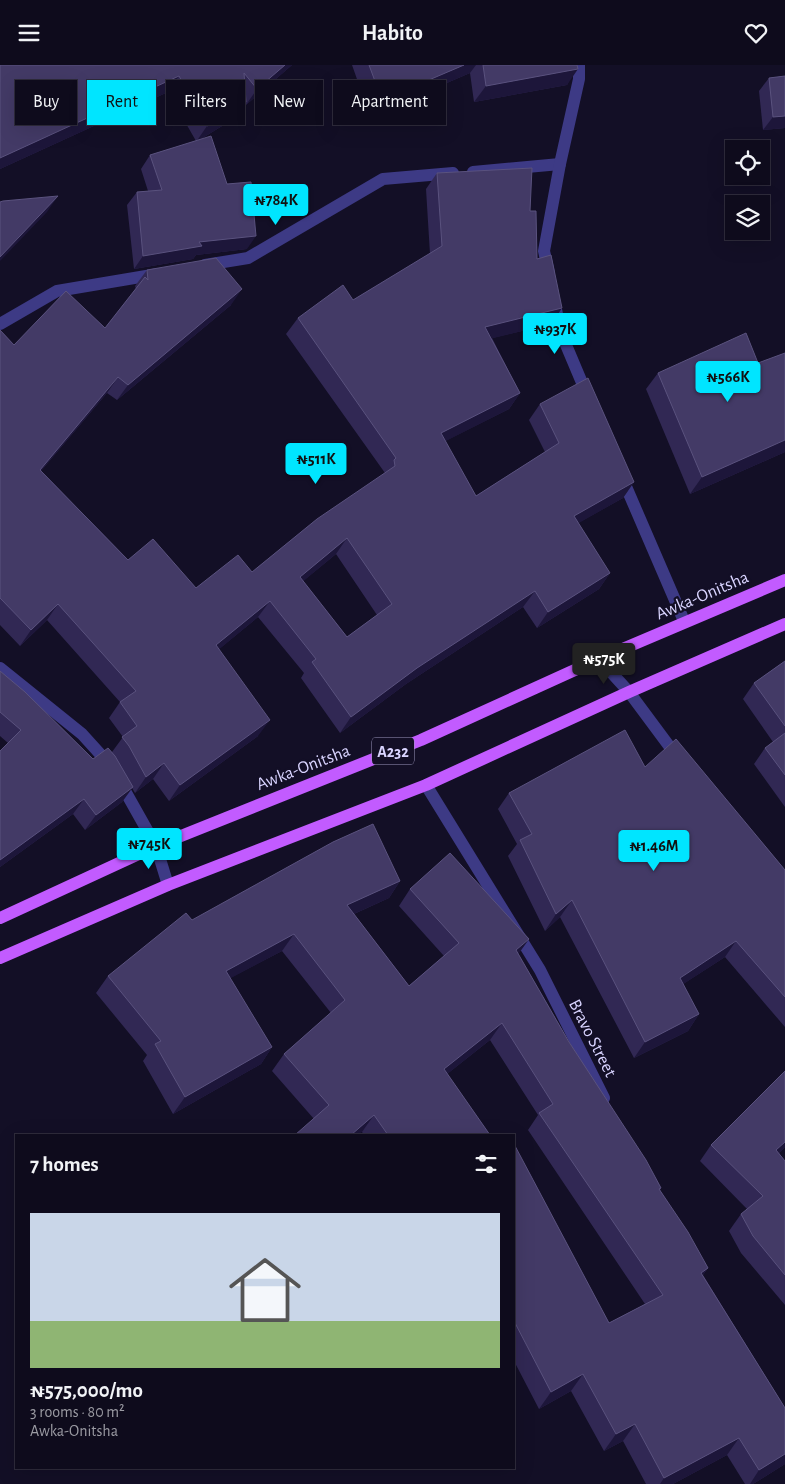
<!DOCTYPE html>
<meta charset="utf-8">
<style>
:root{--surface:#0e0b1c;--page:#171425;--text:#f1f3f6;--muted:#9b9ba3;--line:#2e2b3b;--accent:#00e5ff}
body{margin:0;font-family:"Alegreya Sans",sans-serif;background:var(--page);color:var(--text);height:100vh;display:flex;flex-direction:column;font-size:19px;white-space:nowrap}
*{box-sizing:border-box;margin:0}
p{font-size:16px;color:var(--muted)}
.icon{flex:none;width:28px;height:28px;fill:none;stroke:currentColor;stroke-width:2;stroke-linecap:round;stroke-linejoin:round}
.map{position:relative;flex:1;overflow:hidden}
.side{position:absolute;left:15px;top:1069px;width:500px;height:335px;display:flex;flex-direction:column;background:var(--surface);border-radius:0px;box-shadow:0 5px 20px #0002,0 0 0 1px var(--line)}
.side>*{flex:none}
.banner{position:absolute;left:15px;top:15px;width:500px;height:45px;display:flex;gap:10px}
.fabs{position:absolute;left:725px;top:75px;display:grid;gap:10px}
.fabs a{display:grid;place-items:center;width:45px;height:45px;border-radius:0px;background:var(--surface);box-shadow:0 5px 20px #0002,0 0 0 1px var(--line);font-size:25px}
.price{position:absolute;translate:-50% -42px;padding:0 11px;border-radius:5px;background:var(--accent);color:#111;font-size:16px;line-height:32px;filter:drop-shadow(0 1px 2px #0008)}
.price::after{content:'';position:absolute;left:50%;top:30px;width:15px;height:11px;margin-left:-8px;background:inherit;clip-path:polygon(0 0,100% 0,50% 100%)}
.price.on{background:#222;color:#fff}
ul{padding:0;list-style:none}
li{display:grid;align-content:center;gap:10px;height:265px;padding:0 15px}
li span{display:grid;place-items:center;height:155px;border-radius:0px;color:#555}
li>.icon{margin-inline-start:auto}
span .icon{width:90px;height:90px;fill:#fffc;stroke-width:1}
li b{font-size:21px}
h2{display:flex;justify-content:space-between;align-items:center;height:60px;padding:0 15px;font-size:21px}
.tag{padding:0 18px;border-radius:0px;background:var(--surface);box-shadow:0 5px 20px #0002,0 0 0 1px var(--line);font-size:18px;line-height:45px}
.tag.on{background:var(--accent);color:#111}
header{display:flex;justify-content:space-between;align-items:center;height:65px;padding:0 15px;background:var(--surface);font-size:22px;font-weight:700}
.map>svg:first-child{display:block}
.lines{fill:none;stroke-linecap:round;stroke-linejoin:round}
.minor{stroke:#3d3a85;stroke-width:12}
.major{stroke:#c25bff;stroke-width:12}
.wall{fill:#312854;fill-rule:evenodd}
.shaded-wall{fill:#1d163a}
.building{fill:#433a66;stroke:#5a527e;fill-rule:evenodd}
.labels{text-anchor:middle;stroke-width:4.5;stroke-linejoin:round;paint-order:stroke}
.shield{fill:#130f26;stroke:#9e99be;stroke-width:1}
.shield-label{font-size:16px;font-weight:bold;fill:#d9d4ff}
.street-label{font-size:18px;fill:#d9d4ff;stroke:#130f26}
</style>
<header><svg class="icon" aria-label="menu" viewBox="0 0 24 24"><path d="M4 6h16M4 12h16M4 18h16"/></svg>Habito<svg class="icon" aria-label="heart" viewBox="0 0 24 24"><path d="M12 20l-8-8c-3-5 5-10 8-4 3-6 11-1 8 4z"/></svg></header>
<div class="map">
<svg width="785" height="1419" viewBox="0 0 785 1419">
<rect width="100%" height="100%" fill="#130f26"/>
<g class="lines">
<g class="minor">
<path d="M473,107L560,99"/>
<path d="M205,200L248,193L383,114L453,108"/>
<path d="M549,208L544,186L560,99L579,14V0"/>
<path d="M554,235L561,268L588,332"/>
<path d="M0,259L57,226L158,209"/>
<path d="M621,410L684,556"/>
<path d="M599,594L629,627L678,693"/>
<path d="M0,603L82,669L111,701L156,781L168,820"/>
<path d="M426,720L540,905L604,1033"/>
</g>
<g class="major">
<path d="M0,853L156,781L421,675L599,594L785,515"/>
<path d="M0,893L168,820L426,720L629,627L785,559"/>
</g>
</g>
<g class="wall">
<path d="M0,0H292L246,40L245,39L235,53L201,74L247,184L196,190L193,194L134,204L127,140L137,127L148,126L141,104L150,90L196,76L168,27L0,104Z"/>
<path d="M352,0H577L567,20L474,37L470,8L370,51Z"/>
<path d="M785,11V63L763,65L759,26L769,13Z"/>
<path d="M437,108L530,146L537,194L562,243L551,259L492,273L520,328L509,344L445,376L476,431L545,387L529,355L540,339L634,417L623,433L578,458L610,508L599,524L537,563L523,542L406,619L340,668L301,613L304,608L258,552L219,584L258,671L169,736L153,714L135,728L132,723L122,737L85,765L73,749L0,802V686L8,678L0,671V606L93,694L112,687L123,672L109,653L120,637L47,555L20,581L0,560V265L14,280L105,263L136,224L135,221L147,205L231,240L117,335L107,328L41,406L128,495L196,523L252,507L385,408L286,269L298,253L353,235L430,189L426,124ZM336,489L377,550L347,572L303,516Z"/>
<path d="M658,308L785,387L690,429L646,324Z"/>
<path d="M785,596V742L754,699L765,683L773,677L743,634L754,618Z"/>
<path d="M645,702L785,805V962L725,892L683,919L699,949L688,966L634,993L560,852L545,866L508,791L517,779L498,744L509,728Z"/>
<path d="M400,816L389,833L354,849L409,921L444,891L399,841L410,824L529,874L518,889L569,977L661,1123L660,1125L708,1203L703,1210L785,1343V1399L753,1419H745L727,1390L673,1419H646L623,1376L604,1386L571,1326L539,1344L514,1296V1079L609,1258L645,1239L528,1065L538,1050L490,975L447,1009L490,1070H364L362,1067L314,1054L272,1006L284,989L331,948L282,886L230,913L272,982L261,999L173,1049L143,996L147,990L96,928L108,911L192,855Z"/>
<path d="M711,1080L785,1082L779,1088L785,1096V1240L741,1188L729,1166L741,1149L747,1144L700,1096Z"/>
</g>
<g class="shaded-wall">
<path d="M285,0H292L246,40L257,24Z"/>
<path d="M464,0H476L470,8L370,51L382,35Z"/>
<path d="M578,4L567,20L474,37L486,21Z"/>
<path d="M179,11L168,27L0,104V93Z"/>
<path d="M246,37L235,53L196,77L207,61Z"/>
<path d="M785,51V63L763,65L773,52Z"/>
<path d="M58,131L47,147L0,196V192Z"/>
<path d="M256,171L247,184L196,190L193,194L134,204L143,191L199,177Z"/>
<path d="M242,224L231,240L117,335L128,320Z"/>
<path d="M562,243L551,259L474,278L485,262Z"/>
<path d="M118,312L107,328L29,420L40,405Z"/>
<path d="M520,328L509,344L430,384L441,368Z"/>
<path d="M785,375V387L690,429L702,412Z"/>
<path d="M634,417L623,433L563,467L574,451Z"/>
<path d="M347,473L336,489L289,528L300,512Z"/>
<path d="M610,508L599,524L537,563L548,547Z"/>
<path d="M535,526L523,542L406,619L340,668L351,652L417,603Z"/>
<path d="M270,536L258,552L205,596L216,580Z"/>
<path d="M58,539L47,555L20,581L31,565Z"/>
<path d="M270,655L258,671L169,736L180,720Z"/>
<path d="M164,698L153,714L135,728L146,712Z"/>
<path d="M133,722L122,737L85,765L96,750Z"/>
<path d="M84,734L73,749L0,802V795Z"/>
<path d="M400,816L389,833L336,857L347,840Z"/>
<path d="M572,835L560,852L545,866L556,849Z"/>
<path d="M294,869L282,886L214,922L226,906Z"/>
<path d="M529,874L517,891L516,885Z"/>
<path d="M736,876L725,892L668,929L680,913Z"/>
<path d="M699,949L688,966L634,993L645,977Z"/>
<path d="M502,958L490,975L432,1021L444,1004Z"/>
<path d="M272,982L261,999L173,1049L185,1032Z"/>
<path d="M374,1050L362,1067L358,1070H351Z"/>
<path d="M785,1077V1082L765,1102L776,1085Z"/>
<path d="M708,1203L696,1220L701,1208Z"/>
<path d="M583,1309L571,1326L539,1344L551,1327Z"/>
<path d="M635,1359L623,1376L604,1386L616,1369Z"/>
<path d="M739,1373L727,1390L673,1419H660L664,1413Z"/>
<path d="M785,1389V1399L753,1419H750L759,1405Z"/>
</g>
<g class="building">
<path d="M0,0H285L257,24L244,8L246,37L207,61L179,11L0,93Z"/>
<path d="M369,0H464L382,35Z"/>
<path d="M483,0H577L578,4L486,21Z"/>
<path d="M785,11V51L773,52L769,13Z"/>
<path d="M211,71L227,119L251,117L256,171L199,177L202,181L143,191L137,127L162,125L150,90Z"/>
<path d="M532,103L530,146H536L537,194L551,190L562,243L485,262L520,328L441,368L476,431L559,378L540,339L588,313L634,417L574,451L610,508L548,547L535,526L417,603L351,652L312,597L316,594L270,536L216,580L270,655L180,720L164,698L146,712L129,681L122,672L137,661L120,637L136,626L58,539L31,565L0,533V265L14,280L66,226L105,263L145,212L148,215L147,205L216,193L242,224L128,320L118,312L40,405L128,495L153,474L196,523L238,490L252,507L317,454L395,401L394,395L396,393L298,253L343,220L353,235L442,181L437,108ZM347,473L392,539L347,572L300,512Z"/>
<path d="M58,131L0,192V137L3,136Z"/>
<path d="M746,268L758,298L785,288V375L702,412L658,308Z"/>
<path d="M785,596V661L754,618Z"/>
<path d="M0,606L25,627L93,694L108,683L115,691L133,722L96,750L84,734L0,795V686L21,665L0,647Z"/>
<path d="M625,665L645,702L676,674L785,805V932L736,876L680,913L699,949L645,977L572,835L556,849L520,775L532,769L509,728Z"/>
<path d="M785,668V710L765,683Z"/>
<path d="M373,759L400,816L347,840L409,921L459,878L410,824L450,788L529,874L516,885L569,977L646,1095L661,1123L659,1124L688,1167L708,1203L701,1208L785,1343V1389L759,1405L739,1373L664,1413L635,1359L616,1369L583,1309L551,1327L514,1256V1079L609,1258L663,1230L539,1048L553,1039L502,958L444,1004L490,1070H388L374,1050L351,1070H295L329,1040L284,989L345,935L294,869L226,906L272,982L185,1032L155,979L161,976L108,911L186,848L192,855L333,777Z"/>
<path d="M785,1006V1077L776,1085L785,1096V1210L753,1171L741,1149L763,1131L711,1080Z"/>
</g>
<g class="labels">
<rect class="shield" x="372" y="672.5" width="42" height="27" rx="4"/>
<g class="shield-label">
<text x="393" y="692">A232</text>
</g>
<g class="street-label">
<text transform="translate(702 530) rotate(-23)" y="6">Awka-Onitsha</text>
<text transform="translate(303 702) rotate(-21)" y="6">Awka-Onitsha</text>
<text transform="translate(593 973) rotate(63)" y="6">Bravo Street</text>
</g>
</g>
</svg>
<div class="fabs">
<a><svg class="icon" aria-label="locate" viewBox="0 0 24 24"><circle cx="12" cy="12" r="6"/><path d="M12 2v4M12 18v4M2 12h4M18 12h4"/></svg></a>
<a><svg class="icon" aria-label="layers" viewBox="0 0 24 24"><path d="M12 4l9 5-9 5-9-5zM3 14l9 5 9-5"/></svg></a>
</div>
<b class="price" style="left:276px;top:161px">₦784K</b>
<b class="price" style="left:555px;top:290px">₦937K</b>
<b class="price" style="left:728px;top:338px">₦566K</b>
<b class="price" style="left:316px;top:420px">₦511K</b>
<b class="price on" style="left:604px;top:620px">₦575K</b>
<b class="price" style="left:149px;top:805px">₦745K</b>
<b class="price" style="left:654px;top:807px">₦1.46M</b>
<div class="banner">
<a class="tag">Buy</a>
<a class="tag on">Rent</a>
<a class="tag">Filters</a>
<a class="tag">New</a>
<a class="tag">Apartment</a>
</div>
<section class="side">
<h2>7 homes<svg class="icon" aria-label="filters" viewBox="0 0 24 24"><path d="M4 7h16M4 17h16"/><circle cx="9" cy="7" r="2"/><circle cx="15" cy="17" r="2"/></svg></h2>
<ul>
<li><span style="background:linear-gradient(#c9d6e8 70%,#8fb573 0)"><svg class="icon" aria-label="home" viewBox="0 0 24 24"><path d="M3 11l9-7 9 7M6 9v11h12V9"/></svg></span><div><b>₦575,000/mo</b><p>3 rooms · 80 m²</p><p>Awka-Onitsha</p></div></li>
</ul>
</section>
</div>
